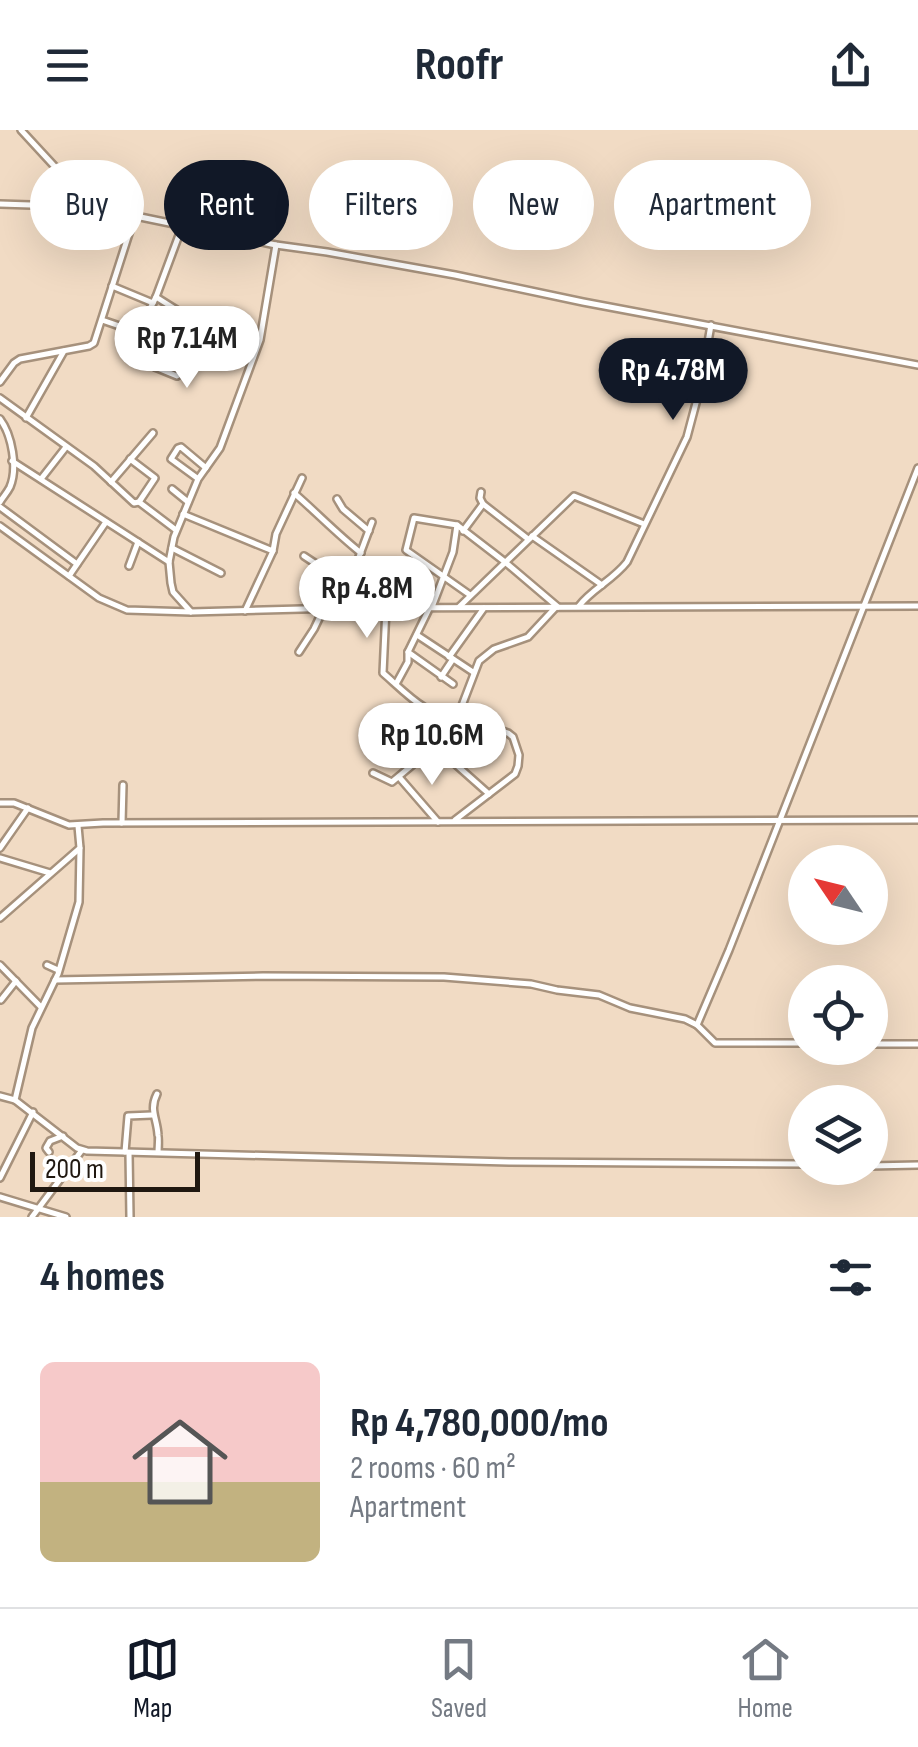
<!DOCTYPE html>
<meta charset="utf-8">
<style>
:root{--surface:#fff;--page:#f2f2f3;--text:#1f2937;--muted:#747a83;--line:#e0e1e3;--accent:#111827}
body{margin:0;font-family:"Sofia Sans Condensed",sans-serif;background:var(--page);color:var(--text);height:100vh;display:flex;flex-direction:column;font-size:38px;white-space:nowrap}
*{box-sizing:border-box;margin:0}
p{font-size:32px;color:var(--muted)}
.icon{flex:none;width:55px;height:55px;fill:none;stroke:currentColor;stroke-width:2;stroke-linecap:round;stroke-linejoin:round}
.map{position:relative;height:1087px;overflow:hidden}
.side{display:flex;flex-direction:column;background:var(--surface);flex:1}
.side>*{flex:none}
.guide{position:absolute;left:30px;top:30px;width:860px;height:90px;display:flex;gap:20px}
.needle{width:65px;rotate:305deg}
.tools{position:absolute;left:788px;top:715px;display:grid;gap:20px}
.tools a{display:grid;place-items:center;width:100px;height:100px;border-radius:50%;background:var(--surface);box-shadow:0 10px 40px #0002;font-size:50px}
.scale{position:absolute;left:30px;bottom:25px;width:170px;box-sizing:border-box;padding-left:10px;border:5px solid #201810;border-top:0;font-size:28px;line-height:35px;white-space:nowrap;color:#201810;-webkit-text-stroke:8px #fff;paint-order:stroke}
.price{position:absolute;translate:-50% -85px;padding:0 22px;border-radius:35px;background:#fff;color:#222;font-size:32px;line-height:65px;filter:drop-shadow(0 2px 5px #0008)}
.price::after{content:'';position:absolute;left:50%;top:60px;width:30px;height:22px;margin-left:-15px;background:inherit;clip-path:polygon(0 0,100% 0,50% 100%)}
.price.on{background:var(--accent);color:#fff}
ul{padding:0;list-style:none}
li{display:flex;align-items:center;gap:30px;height:250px;padding:0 40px}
li span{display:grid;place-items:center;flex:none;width:280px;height:200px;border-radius:15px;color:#555}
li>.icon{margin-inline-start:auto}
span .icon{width:120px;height:120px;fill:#fffc;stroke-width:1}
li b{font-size:42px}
h2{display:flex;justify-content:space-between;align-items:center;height:120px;padding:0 40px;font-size:42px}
.chip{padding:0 35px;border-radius:45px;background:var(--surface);box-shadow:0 10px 40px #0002;font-size:35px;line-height:90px}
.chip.on{background:var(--accent);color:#fff}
header{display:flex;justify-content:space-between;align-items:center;height:130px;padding:0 40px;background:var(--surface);font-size:45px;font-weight:700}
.dock{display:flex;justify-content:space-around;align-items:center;height:140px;border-top:2px solid var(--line);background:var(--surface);font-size:28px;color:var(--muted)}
.dock a{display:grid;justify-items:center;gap:5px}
.dock .on{color:var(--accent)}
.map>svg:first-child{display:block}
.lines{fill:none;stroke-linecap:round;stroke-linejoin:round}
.minor-casing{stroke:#a6917c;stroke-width:10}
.minor{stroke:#fff;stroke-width:5}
</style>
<header><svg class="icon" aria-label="menu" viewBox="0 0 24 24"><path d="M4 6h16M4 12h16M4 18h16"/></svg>Roofr<svg class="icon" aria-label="share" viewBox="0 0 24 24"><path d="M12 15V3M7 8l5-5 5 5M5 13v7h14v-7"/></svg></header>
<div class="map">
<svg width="918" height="1087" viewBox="0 0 918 1087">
<rect width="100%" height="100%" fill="#f1dbc4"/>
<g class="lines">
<g class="minor-casing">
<g id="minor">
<path d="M21,0L92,77"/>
<path d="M0,74L92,77L276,115L327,122L455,145L583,172L918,235"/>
<path d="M112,156L153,173"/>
<path d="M156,167L253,228"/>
<path d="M102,190L137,202L139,200L156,167L182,97"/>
<path d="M140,226L155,237L177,246C192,236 199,217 207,201"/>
<path d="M155,237L178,196L182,185"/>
<path d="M0,252L14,233L20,229L89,216L94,213L135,85"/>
<path d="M0,268L94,336L134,373L139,372L176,400"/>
<path d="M26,288L64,221"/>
<path d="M0,289C12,305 18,338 10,357C7,363 3,367 0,372"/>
<path d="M130,329L155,348L139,372"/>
<path d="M12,331L169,432"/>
<path d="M197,348L171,329L178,318L181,317L206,338"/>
<path d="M41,349L66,317"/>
<path d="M111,352L153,303"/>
<path d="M172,359L188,372"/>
<path d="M481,362L480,368L483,374L528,409"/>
<path d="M294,363C317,383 337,404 361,423"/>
<path d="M337,369L343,379L369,401"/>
<path d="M0,377L77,434"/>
<path d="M183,384L273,421"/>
<path d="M0,396L99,468L127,480L191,482L340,478L918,476"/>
<path d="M463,401L483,374"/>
<path d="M532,406L602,455"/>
<path d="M172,418L221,443"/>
<path d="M304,426L348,455"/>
<path d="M129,436L138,412"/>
<path d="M69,446L106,392"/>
<path d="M470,465L406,420L414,388L457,395L505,432L558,477"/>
<path d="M579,476C592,459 613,450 627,432L687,307L700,258L711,195"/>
<path d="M432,477L453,422L457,395"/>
<path d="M459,477L574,366L644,394"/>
<path d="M340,478L372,392"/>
<path d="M386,478L383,543C404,561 429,590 458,586"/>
<path d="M245,481L273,421L276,404L302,348"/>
<path d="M191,482L173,462L171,453L169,432L174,407L198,349L220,318L260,210L276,115"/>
<path d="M417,505L473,542"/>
<path d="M299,522L314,499L323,480"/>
<path d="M408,522L453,554"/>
<path d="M449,527L484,478"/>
<path d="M441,547L453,529"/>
<path d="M396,554L408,532V522L430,477"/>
<path d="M435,616L489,664"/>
<path d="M373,643L392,652L435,616L451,588"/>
<path d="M399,647L438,692"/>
<path d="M0,673H14L69,695L103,693L918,690"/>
<path d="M455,690L515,644L518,636L519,625L513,607L508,603L458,586L479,531L494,519L528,507L555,478"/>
<path d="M122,693L123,655"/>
<path d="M0,718L28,678"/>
<path d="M80,718L79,772L58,844L32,898L15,970L77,1018L87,1021L509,1032L805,1034"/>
<path d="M0,728L50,743"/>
<path d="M0,788L80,718L78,696"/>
<path d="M0,835L41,877"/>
<path d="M47,835L58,840"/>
<path d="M55,850L263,846L444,847L531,854L557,860L599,865L630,878L685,889L697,895"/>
<path d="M1,870L16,851"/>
<path d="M805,913H715L697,895L729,820L918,338"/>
<path d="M870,914H918"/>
<path d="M157,964C149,980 157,988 158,1005C159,1006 158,1021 158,1022"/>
<path d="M0,966L15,970"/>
<path d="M49,1022L46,1018L50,1011L63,1006"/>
<path d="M125,1022L128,986L152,985"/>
<path d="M129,1023L130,1087"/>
<path d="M870,1036L918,1035"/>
<path d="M0,1048L33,982"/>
<path d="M0,1067L66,1087"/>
<path d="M32,1087L82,1020"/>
</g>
</g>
<use href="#minor" class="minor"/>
</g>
</svg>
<div class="tools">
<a><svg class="needle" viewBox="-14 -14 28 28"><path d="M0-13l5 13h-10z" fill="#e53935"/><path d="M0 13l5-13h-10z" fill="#747a83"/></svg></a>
<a><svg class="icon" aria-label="locate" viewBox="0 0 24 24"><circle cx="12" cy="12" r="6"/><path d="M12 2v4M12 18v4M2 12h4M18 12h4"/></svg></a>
<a><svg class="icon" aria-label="layers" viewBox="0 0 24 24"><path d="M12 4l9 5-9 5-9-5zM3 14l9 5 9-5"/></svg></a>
</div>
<div class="scale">200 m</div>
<b class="price" style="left:187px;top:261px">Rp 7.14M</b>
<b class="price on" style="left:673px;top:293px">Rp 4.78M</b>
<b class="price" style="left:367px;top:511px">Rp 4.8M</b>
<b class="price" style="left:432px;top:658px">Rp 10.6M</b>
<div class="guide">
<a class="chip">Buy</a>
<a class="chip on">Rent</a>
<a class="chip">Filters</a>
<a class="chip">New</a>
<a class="chip">Apartment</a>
</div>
</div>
<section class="side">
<h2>4 homes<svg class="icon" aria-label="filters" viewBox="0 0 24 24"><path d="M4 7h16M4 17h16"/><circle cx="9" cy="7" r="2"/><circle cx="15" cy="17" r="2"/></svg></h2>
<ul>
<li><span style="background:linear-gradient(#f6c9c9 60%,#c2b280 0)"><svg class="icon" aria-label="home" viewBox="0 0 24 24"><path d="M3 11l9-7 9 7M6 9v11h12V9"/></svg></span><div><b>Rp 4,780,000/mo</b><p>2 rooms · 60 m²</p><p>Apartment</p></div></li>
</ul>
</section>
<nav class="dock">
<a class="on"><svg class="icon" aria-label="map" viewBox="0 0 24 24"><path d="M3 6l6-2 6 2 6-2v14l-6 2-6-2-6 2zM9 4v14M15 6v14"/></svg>Map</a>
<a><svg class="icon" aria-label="saved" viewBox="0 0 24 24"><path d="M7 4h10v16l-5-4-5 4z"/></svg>Saved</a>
<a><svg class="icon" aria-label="home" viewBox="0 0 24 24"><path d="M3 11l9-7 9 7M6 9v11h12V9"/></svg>Home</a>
</nav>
